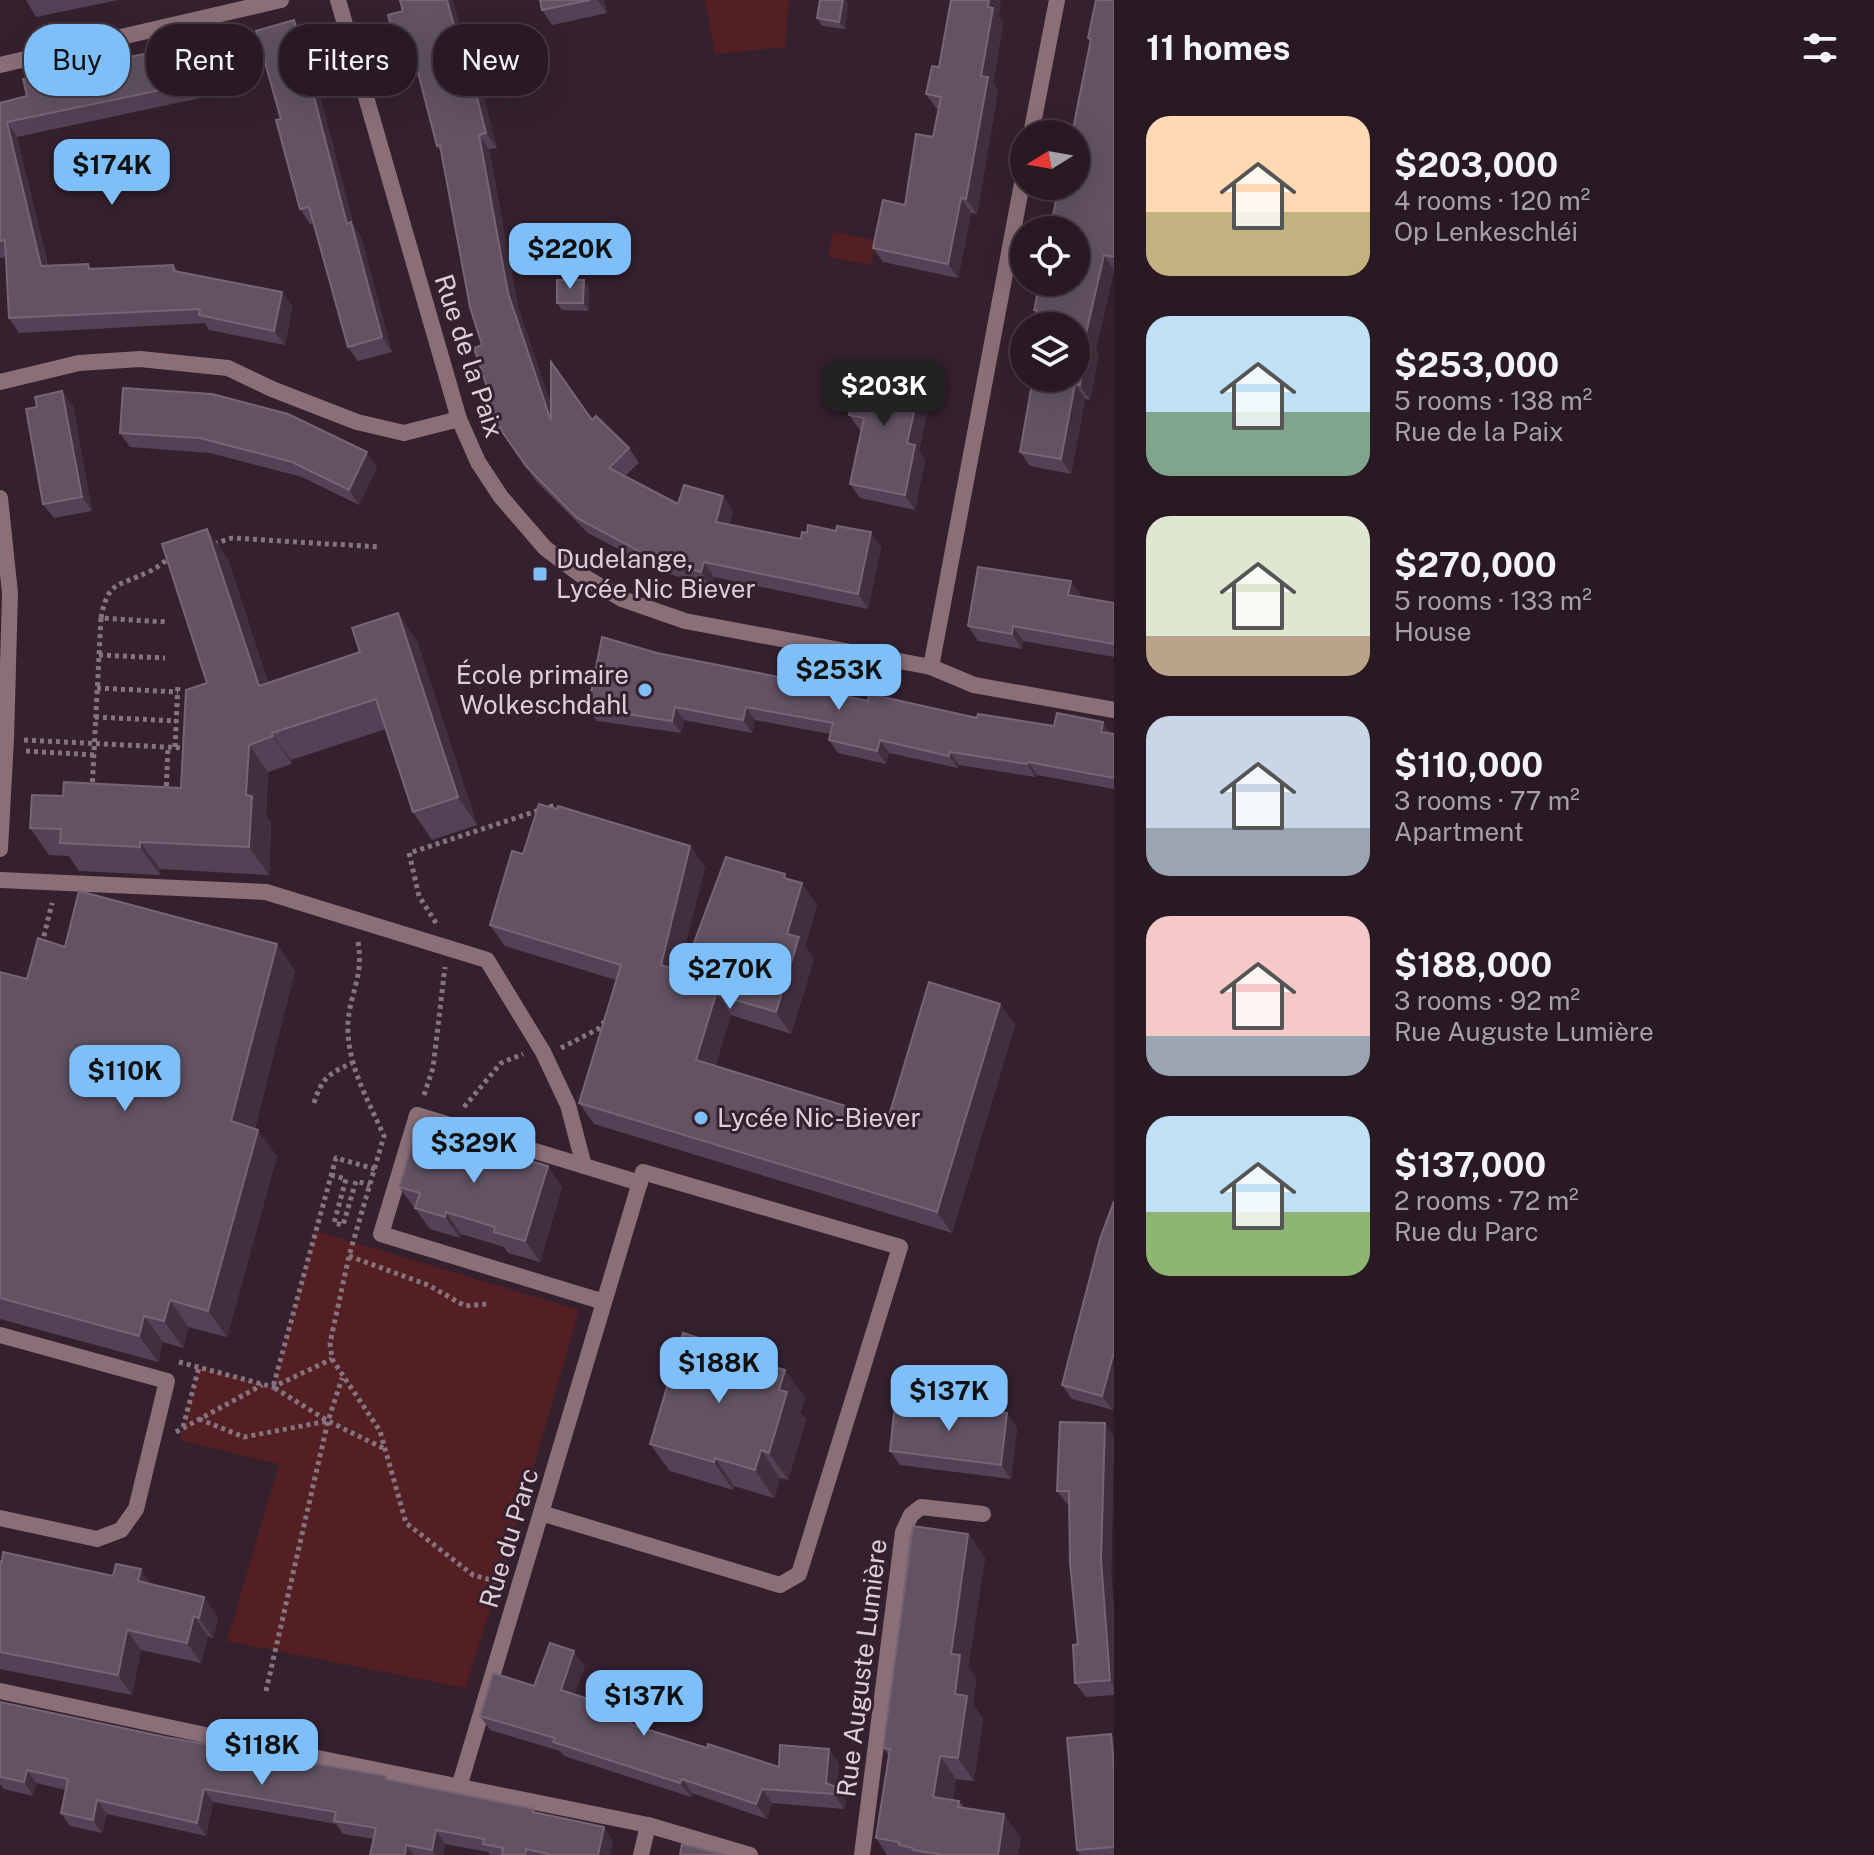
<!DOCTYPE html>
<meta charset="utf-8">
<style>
:root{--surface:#281922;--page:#34262f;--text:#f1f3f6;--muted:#a5a0a5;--line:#443840;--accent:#7ebef9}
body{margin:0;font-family:"Public Sans",sans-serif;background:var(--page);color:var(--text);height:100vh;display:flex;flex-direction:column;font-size:30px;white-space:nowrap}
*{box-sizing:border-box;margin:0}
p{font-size:26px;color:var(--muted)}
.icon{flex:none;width:44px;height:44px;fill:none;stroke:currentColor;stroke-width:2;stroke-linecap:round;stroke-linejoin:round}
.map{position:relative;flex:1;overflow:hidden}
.side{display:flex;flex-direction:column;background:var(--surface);width:760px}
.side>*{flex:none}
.hud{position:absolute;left:24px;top:24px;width:760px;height:72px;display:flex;gap:16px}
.needle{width:52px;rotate:259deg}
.tools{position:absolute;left:1010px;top:120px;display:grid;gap:16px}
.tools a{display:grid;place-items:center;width:80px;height:80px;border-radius:50%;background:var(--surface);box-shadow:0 8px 32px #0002,0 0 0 2px var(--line);font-size:40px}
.price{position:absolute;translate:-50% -68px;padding:0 18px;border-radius:16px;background:var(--accent);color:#111;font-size:26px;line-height:52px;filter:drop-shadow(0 2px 4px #0008)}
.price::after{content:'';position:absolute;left:50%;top:48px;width:24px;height:18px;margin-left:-12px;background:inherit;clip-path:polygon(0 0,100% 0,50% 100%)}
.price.current{background:#222;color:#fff}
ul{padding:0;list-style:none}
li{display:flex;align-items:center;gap:24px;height:200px;padding:0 32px}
li span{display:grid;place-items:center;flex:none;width:224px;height:160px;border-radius:24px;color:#555}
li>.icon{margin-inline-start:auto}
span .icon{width:96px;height:96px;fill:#fffc;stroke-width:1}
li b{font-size:34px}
h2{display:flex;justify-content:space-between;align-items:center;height:96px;padding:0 32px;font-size:34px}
.tag{padding:0 28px;border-radius:32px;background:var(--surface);box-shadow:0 8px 32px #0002,0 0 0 2px var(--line);font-size:28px;line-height:72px}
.tag.current{background:var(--accent);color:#111}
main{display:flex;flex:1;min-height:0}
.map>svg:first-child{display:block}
.green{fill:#541f23}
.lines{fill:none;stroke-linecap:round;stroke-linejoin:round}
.path{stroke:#85747f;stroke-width:5;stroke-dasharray:4 4;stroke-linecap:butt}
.service{stroke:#8a6f77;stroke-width:16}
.minor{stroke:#8a6f77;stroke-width:16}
.wall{fill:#534255}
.shaded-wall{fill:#412f3f}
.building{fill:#625263;stroke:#756575;stroke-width:2}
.poi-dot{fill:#7ebef9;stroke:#35212e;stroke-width:3}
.labels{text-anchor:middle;stroke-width:6;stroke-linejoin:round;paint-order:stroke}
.street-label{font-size:26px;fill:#ddced7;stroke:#35212e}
.poi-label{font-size:26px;fill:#ddced7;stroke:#35212e;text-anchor:start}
</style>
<main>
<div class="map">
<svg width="1114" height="1855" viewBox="0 0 1114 1855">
<rect width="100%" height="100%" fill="#35212e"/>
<g class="green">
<path d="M705,0H789L785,47L715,54Z"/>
<path d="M833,232L875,240L871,265L828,257Z"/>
<path d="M316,1231L579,1310L510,1549L465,1688L227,1641L279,1464L180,1440L199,1367L273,1387Z"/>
</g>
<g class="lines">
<g class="path">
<path d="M214,544L232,538L380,547"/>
<path d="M101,618C108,580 118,587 148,572C156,569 163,562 170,558"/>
<path d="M99,655L165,658"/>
<path d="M97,688L178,692"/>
<path d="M95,717L176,721"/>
<path d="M24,740L186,748"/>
<path d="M175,747L178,683"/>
<path d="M26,751L94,755"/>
<path d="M92,790L101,618L167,622"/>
<path d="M166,794L168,747"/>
<path d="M436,923L419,896L409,853L555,805"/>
<path d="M358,942C364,976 350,992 348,1023C346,1063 368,1100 384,1136L349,1256L330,1343L332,1359L380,1431L406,1523L473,1575L498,1582"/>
<path d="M42,944L52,903"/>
<path d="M561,1048L598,1029L606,1020"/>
<path d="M424,1095L433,1068L445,967"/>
<path d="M314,1103C322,1078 328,1074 352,1063"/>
<path d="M464,1107L501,1063L523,1054"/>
<path d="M375,1169L336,1158L273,1387L328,1421L385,1449"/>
<path d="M331,1175L346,1179L334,1223L343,1225L356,1181L370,1185"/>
<path d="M349,1256L428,1285L465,1306L487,1304"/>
<path d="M179,1362L273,1387L332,1359"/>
<path d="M199,1419L244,1437L328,1421"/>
<path d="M183,1427L199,1367"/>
<path d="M176,1432L262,1385"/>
<path d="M266,1691L328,1421L342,1378"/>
</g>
<g class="service">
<path d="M0,880L266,892L487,960L543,1052L568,1105L584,1166"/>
<path d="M604,1302L381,1234L417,1115L640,1183"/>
<path d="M459,1787L643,1172L900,1247L799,1574L780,1585L541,1513"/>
</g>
<g class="minor">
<path d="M338,0L459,419L478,462L501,497L545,548L581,575L622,599L685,621L931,667L974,685L1114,710"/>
<path d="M0,65L281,0"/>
<path d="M1031,134L1057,0"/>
<path d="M0,382L79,363L140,359L228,368L272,389L357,422L404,433L459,419"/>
<path d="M0,498L10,593L6,739L0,849"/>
<path d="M931,667L1024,173"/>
<path d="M0,1335L167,1381L136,1509L121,1530L97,1539L0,1518"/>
<path d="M0,1691L238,1742L648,1825L750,1855"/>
<path d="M641,1855L648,1825"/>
<path d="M862,1855L903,1532L911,1515L921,1507L983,1514"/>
</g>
</g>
<g class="wall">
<path d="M26,0H118L36,17Z"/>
<path d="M400,0H452L453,2L472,70L479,80L497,148L489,149L518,307L551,405L592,420L629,448L639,463L625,476L678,504L723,496L733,511L729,525L801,539L881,547L868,609L714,577L711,587L660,571L588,533L536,481L485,407L492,402L482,345L441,152L437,146L418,73L410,75L400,60L403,11Z"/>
<path d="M540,0H604L607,13L552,25L542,10Z"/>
<path d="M1114,0V270L1096,349L1099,353L1090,400L1085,399L1071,474L1030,466L1020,452L1032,385L1027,378H1076L1034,310L1060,195L1090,41L1088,38Z"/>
<path d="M848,4L845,29L822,26L817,18Z"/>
<path d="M999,16L1003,22L993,83L998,91L977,214L971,213L958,278L883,262L873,248L905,205L933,137L938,109L936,108L926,94L939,67Z"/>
<path d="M294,20L304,35L354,227L361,237L392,352L358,361L348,347L314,223L310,224L300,209L281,119Z"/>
<path d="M226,51L233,91L17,137L48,266L88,264L92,269L173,265L178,271L282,292L292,307L285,345L209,330L205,323L19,333L9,318L6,257L0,258V103Z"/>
<path d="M589,288V311L562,310L557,303Z"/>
<path d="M922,377L932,391L919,450L925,460L915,510L860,498L850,484L861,430L859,429L849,415Z"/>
<path d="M123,388L377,467L359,505L302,477L210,453L130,447L120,433Z"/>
<path d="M62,391L73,406L92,511L54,518L43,504L37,407Z"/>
<path d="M227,557L268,682L417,641L477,825L432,840L413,812L386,729L291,760L292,764L268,772L266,816L271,823L269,875L160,869V875L79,871L69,856L49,855L30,828L63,796L181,788L207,683Z"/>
<path d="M1081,595V597L1114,603V657L1023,641L1022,649L978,641L968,626Z"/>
<path d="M657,653L824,686L828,692L868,701L977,718L1114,734V789L1037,775L1036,777L959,765L958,768L889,753L886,764L838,753L829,740L830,734L755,720L752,733L684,720L681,733L597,721L588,708Z"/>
<path d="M557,809L690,846L705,867L679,970L683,972L788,879L817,905L805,946L814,959L791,1034L731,1015L715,1066L888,1119L1000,1004L1015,1025L952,1233L594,1124L579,1103L616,980L505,946L490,925L523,854Z"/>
<path d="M65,947L295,971L255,1129L277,1156L227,1337L188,1327L183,1348L163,1342L158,1362L0,1319V972L27,979Z"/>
<path d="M433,1148L472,1150L562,1187L540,1262L508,1253L504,1247L461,1234L460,1238L430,1229L399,1187Z"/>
<path d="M1114,1201V1405L1113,1410L1072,1399L1062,1385Z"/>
<path d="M740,1351L746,1359L785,1370L805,1398L800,1412L806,1420L788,1480L780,1478L774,1498L734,1486L733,1490L670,1471L650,1444Z"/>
<path d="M1105,1423L1114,1437L1111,1575L1114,1609V1695L1086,1697L1075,1683L1078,1644L1069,1505H1068L1057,1491Z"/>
<path d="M1017,1428L1011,1479L900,1465L890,1451Z"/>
<path d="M968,1534L985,1558L968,1667L976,1679L973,1705L983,1719L974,1781L956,1779L953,1800L959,1801L965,1808L1021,1838L1018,1855H887L876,1838L889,1756L883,1748Z"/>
<path d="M0,1561L151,1584L218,1617L213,1638L208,1636L201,1663L141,1650L132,1695L0,1669Z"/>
<path d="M585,1666L574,1694L643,1728L707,1748L779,1767L839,1763L837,1788L846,1801L844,1809L772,1803L767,1819L692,1793L691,1797L564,1756L560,1751L490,1730L480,1716L534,1686Z"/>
<path d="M0,1702L165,1737L388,1779L604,1827L613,1841L610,1855H490L488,1852L445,1844L443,1855H370L374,1839L343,1834L336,1824L213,1802L206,1836L107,1814L102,1833L70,1826L61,1813L66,1790L36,1783L33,1796L4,1789L0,1784Z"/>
<path d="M1114,1738V1855H1080L1077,1850Z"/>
</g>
<g class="shaded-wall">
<path d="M447,0H452L453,2L472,70L479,80L497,148L486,133L465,67Z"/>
<path d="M597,0H604L607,13Z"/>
<path d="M843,0H846L848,4L845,29L839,22Z"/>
<path d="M989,0H1001L999,16L1003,22L993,83L998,91L977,214L966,199L981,76Z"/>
<path d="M294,20L304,35L354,227L361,237L392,352L382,337L347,224Z"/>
<path d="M216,37L226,51L233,91L223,77Z"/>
<path d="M7,122L17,137L51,281L41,266Z"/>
<path d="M479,135L489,149L518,307L561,435L551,421L508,293Z"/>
<path d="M961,198L971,213L958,278L948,264Z"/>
<path d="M1104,255L1114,270L1096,349L1099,353L1090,400L1080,385L1085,338Z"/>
<path d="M584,280L589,288V311L583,303Z"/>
<path d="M282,292L292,307L285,345L274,331Z"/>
<path d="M922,377L932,391L919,450L925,460L915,510L905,495L907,443Z"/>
<path d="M1075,384L1085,399L1071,474L1061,459Z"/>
<path d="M62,391L73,406L92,511L82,497Z"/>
<path d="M367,452L377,467L359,505L349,490Z"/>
<path d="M723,496L733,511L726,537L716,522Z"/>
<path d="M207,529L227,557L278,713L259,686Z"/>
<path d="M871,532L881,547L868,609L858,594Z"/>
<path d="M704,562L714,577L711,587L701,572Z"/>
<path d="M1071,581L1081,595L1078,609L1068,595Z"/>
<path d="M398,613L417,641L477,825L458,797Z"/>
<path d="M1013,626L1023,641L1022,649L1012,634Z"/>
<path d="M675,707L684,720L681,733L672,721Z"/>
<path d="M746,707L755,720L752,733L743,720Z"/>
<path d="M1103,722L1112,735L1101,732Z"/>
<path d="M272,733L291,760L292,764L273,736Z"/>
<path d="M880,740L889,753L886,764L877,751Z"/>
<path d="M249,745L268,772L266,816L271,823L269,875L249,847L246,795Z"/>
<path d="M950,752L959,765L958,768L949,756Z"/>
<path d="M1028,762L1037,775L1036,777L1027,764Z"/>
<path d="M140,842L160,869V875L140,847Z"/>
<path d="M690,846L705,867L675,986L661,965Z"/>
<path d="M785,874L799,894L802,883L817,905L805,946L814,959L791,1034L776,1012L787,934L784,878Z"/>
<path d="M277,944L295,971L250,1148L231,1121Z"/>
<path d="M716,994L731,1015L711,1082L696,1060Z"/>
<path d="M1000,1004L1015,1025L952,1233L937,1212Z"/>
<path d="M258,1130L277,1156L227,1337L208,1311Z"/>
<path d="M548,1166L562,1187L540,1262L525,1241Z"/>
<path d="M446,1212L461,1234L460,1238L445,1217Z"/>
<path d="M170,1300L188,1327L183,1348L164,1321Z"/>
<path d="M144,1316L163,1342L158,1362L139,1336Z"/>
<path d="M1114,1352V1405L1113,1410L1102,1396Z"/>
<path d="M785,1370L805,1398L800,1412L806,1420L788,1480L769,1453L779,1390Z"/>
<path d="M1007,1413L1017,1428L1011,1479L1001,1465Z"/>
<path d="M1105,1423L1114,1437L1111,1575L1114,1609V1686L1110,1680L1101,1560Z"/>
<path d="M761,1450L780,1478L774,1498L755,1470Z"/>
<path d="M715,1458L734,1486L733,1490L714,1462Z"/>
<path d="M968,1534L985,1558L968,1667L976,1679L973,1705L983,1719L974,1781L958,1758L955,1694L951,1654Z"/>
<path d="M141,1569L154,1589L138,1581Z"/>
<path d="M204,1597L218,1617L213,1638L199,1618Z"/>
<path d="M194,1616L208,1636L201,1663L187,1643Z"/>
<path d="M127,1630L141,1650L132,1695L118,1675Z"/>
<path d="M574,1651L585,1666L571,1704L561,1690Z"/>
<path d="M633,1714L643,1728L630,1724Z"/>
<path d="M1111,1734L1114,1738V1768Z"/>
<path d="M829,1749L839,1763L837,1788L846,1801L844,1809L826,1783Z"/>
<path d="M940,1756L956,1779L950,1820L933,1797Z"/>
<path d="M27,1770L36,1783L33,1796L24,1782Z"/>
<path d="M682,1779L692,1793L691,1797L680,1783Z"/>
<path d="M204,1789L213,1802L206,1836L197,1823Z"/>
<path d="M762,1789L772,1803L767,1819L756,1804Z"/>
<path d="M97,1800L107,1814L102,1833L93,1820Z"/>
<path d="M1004,1814L1021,1838L1018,1855H998Z"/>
<path d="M604,1827L613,1841L610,1855H598Z"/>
<path d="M436,1830L445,1844L443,1855H436L432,1850Z"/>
<path d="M406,1845L414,1855H405Z"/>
</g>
<g class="building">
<path d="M400,0H447L465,67L469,66L486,133L479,135L508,293L551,421V362L592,420L596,416L629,448L609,468L678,504L684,485L723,496L716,522L801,539L802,532L807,533L808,525L836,531L837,526L871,532L858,594L704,562L701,572L650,557L577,518L526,466L485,407L492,402L474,348L482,345L470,307L440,145L437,146L414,57L400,60L388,15L403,11Z"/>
<path d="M540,0H590L542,10Z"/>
<path d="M820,0H843L839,22L817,18Z"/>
<path d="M951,0H989L988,7L993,8L981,76L988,77L966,199L961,198L948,264L873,248L883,200L905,205L916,134L933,137L941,97L926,94L932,66L939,67Z"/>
<path d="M1096,0H1114V257L1104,255L1085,338L1088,339L1080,385L1075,384L1061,459L1020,452L1033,378H1076V326H1034L1037,310H1034L1040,282H1076V230H1050L1057,195H1060L1062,186H1076V134H1072L1091,39L1088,38Z"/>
<path d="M294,20L347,224L351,222L382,337L348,347L309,207L300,209L276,120L281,119L256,31Z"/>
<path d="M216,37L223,77L7,122L41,266L88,264L89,269L173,265L174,271L282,292L274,331L199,315L200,309L9,318L5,240L0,241V103L27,96L23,79L183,46V43Z"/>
<path d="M557,280H584L583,303H557Z"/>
<path d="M860,363L922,377L907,443L915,445L905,495L850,484L864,418L849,415Z"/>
<path d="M123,388L212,394L288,414L367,452L349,490L292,462L200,438L120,433Z"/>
<path d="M62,391L82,497L43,504L26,409L37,407L35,397Z"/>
<path d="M207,529L259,686L360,652L352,628L398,613L458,797L413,812L376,699L272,733L273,736L249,745L246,795L252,796L249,847L140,842V847L60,843L61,829L30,828L32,795L63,796L64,782L181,788L186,690L207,683L162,544Z"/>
<path d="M978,567L1071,581L1068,595L1114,603V644L1013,626L1012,634L968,626Z"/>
<path d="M602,637L657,653L824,686L823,691L868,701L869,694L977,718L978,714L1054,726L1057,713L1103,722L1101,732L1114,734V778L1028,762L1027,764L950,752L949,756L880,740L877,751L829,740L833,723L746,707L743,720L675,707L672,721L588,708Z"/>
<path d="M539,804L557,809L558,806L690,846L661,965L683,972L726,857L785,874L784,878L802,883L787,934L799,937L776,1012L716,994L696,1060L888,1119L929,982L1000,1004L937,1212L579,1103L621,965L490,925L512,851L523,854Z"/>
<path d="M79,891L277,944L231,1121L258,1130L208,1311L170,1300L164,1321L144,1316L139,1336L0,1298V972L27,979L38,938L65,947Z"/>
<path d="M438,1134L467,1143L465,1148L514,1163L516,1157L548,1166L525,1241L494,1232L495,1227L446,1212L445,1217L415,1208L420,1193L399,1187L413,1141L433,1148Z"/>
<path d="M1114,1201V1352L1102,1396L1062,1385L1100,1239Z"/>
<path d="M683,1333L740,1351L739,1357L785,1370L779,1390L787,1392L769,1453L761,1450L755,1470L715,1458L714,1462L650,1444Z"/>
<path d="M895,1403L967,1412V1408L1007,1413L1001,1465L890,1451Z"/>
<path d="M1060,1422L1105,1423L1101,1560L1110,1680L1075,1683L1073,1645L1078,1644L1070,1563L1069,1491H1057Z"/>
<path d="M913,1526L968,1534L951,1654L960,1655L955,1694L967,1696L958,1758L940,1756L933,1797L959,1801L958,1807L1004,1814L998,1855H937L938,1854L913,1850V1848L899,1845V1842L876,1838L890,1749L883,1748Z"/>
<path d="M3,1552L113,1576L116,1564L141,1569L138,1581L204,1597L199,1618L194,1616L187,1643L127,1630L118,1675L0,1652V1561L2,1562Z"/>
<path d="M550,1643L574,1651L561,1690L633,1714L630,1724L707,1748L708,1744L779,1767L780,1745L829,1749L826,1783L836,1787L834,1794L762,1789L756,1804L682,1779L680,1783L553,1742L555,1738L480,1716L493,1673L534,1686Z"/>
<path d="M0,1702L165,1737L386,1776V1779L534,1809L533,1812L604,1827L598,1855H552L526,1849L525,1855H502L503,1848L483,1844L484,1839L436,1830L432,1850L406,1845L405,1855H370L376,1828L334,1821L336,1812L204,1789L197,1823L97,1800L93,1820L61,1813L68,1779L27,1770L24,1782L0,1777Z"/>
<path d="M1111,1734L1114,1768V1847L1077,1850L1067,1738Z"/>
<path d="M682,1844L726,1855H680Z"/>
</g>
<g class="poi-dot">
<rect x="532" y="566" width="16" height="16" rx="4"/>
<circle cx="645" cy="690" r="8"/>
<circle cx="701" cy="1118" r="8"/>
</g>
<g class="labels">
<g class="street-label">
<text transform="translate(469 356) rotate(72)" y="9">Rue de la Paix</text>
<text transform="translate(509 1538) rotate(-73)" y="9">Rue du Parc</text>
<text transform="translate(862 1668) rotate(-83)" y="9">Rue Auguste Lumière</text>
</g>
<g class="poi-label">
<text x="556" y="568">Dudelange,<tspan x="556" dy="30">Lycée Nic Biever</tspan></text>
<text x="629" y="684" text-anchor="end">École primaire<tspan x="629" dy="30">Wolkeschdahl</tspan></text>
<text x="717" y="1127">Lycée Nic-Biever</text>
</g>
</g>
</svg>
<div class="tools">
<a><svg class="needle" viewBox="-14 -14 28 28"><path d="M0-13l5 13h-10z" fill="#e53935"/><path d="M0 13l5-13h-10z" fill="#a5a0a5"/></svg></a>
<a><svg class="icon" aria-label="locate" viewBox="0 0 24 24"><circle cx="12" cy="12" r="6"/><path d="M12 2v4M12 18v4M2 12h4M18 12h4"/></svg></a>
<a><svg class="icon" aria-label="layers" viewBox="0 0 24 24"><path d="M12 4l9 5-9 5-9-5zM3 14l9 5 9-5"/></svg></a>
</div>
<b class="price" style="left:112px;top:207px">$174K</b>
<b class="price" style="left:570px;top:291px">$220K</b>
<b class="price current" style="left:884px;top:428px">$203K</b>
<b class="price" style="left:839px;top:712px">$253K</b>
<b class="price" style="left:730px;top:1011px">$270K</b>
<b class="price" style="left:125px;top:1113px">$110K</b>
<b class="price" style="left:474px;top:1185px">$329K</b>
<b class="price" style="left:719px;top:1405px">$188K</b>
<b class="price" style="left:949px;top:1433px">$137K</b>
<b class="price" style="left:644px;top:1738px">$137K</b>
<b class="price" style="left:262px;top:1787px">$118K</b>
<div class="hud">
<a class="tag current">Buy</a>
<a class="tag">Rent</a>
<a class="tag">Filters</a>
<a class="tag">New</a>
</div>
</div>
<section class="side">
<h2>11 homes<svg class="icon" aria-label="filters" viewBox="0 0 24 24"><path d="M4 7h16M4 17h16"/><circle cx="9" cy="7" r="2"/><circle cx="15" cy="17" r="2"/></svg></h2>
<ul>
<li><span style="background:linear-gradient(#ffd9b3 60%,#c2b280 0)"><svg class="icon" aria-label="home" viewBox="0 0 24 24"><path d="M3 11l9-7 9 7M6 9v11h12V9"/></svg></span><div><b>$203,000</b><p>4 rooms · 120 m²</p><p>Op Lenkeschléi</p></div></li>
<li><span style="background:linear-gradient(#bfe0f5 60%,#7fa58c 0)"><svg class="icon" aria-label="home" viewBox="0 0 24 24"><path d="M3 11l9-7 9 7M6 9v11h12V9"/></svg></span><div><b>$253,000</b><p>5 rooms · 138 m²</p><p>Rue de la Paix</p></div></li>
<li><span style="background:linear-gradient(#dfe7d0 75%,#b9a48a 0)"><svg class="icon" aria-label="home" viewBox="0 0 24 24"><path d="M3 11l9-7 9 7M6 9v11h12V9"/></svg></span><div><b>$270,000</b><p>5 rooms · 133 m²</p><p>House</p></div></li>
<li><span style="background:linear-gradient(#c9d6e8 70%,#9aa5b1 0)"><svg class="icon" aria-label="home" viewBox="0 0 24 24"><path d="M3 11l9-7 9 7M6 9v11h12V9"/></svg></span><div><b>$110,000</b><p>3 rooms · 77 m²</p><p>Apartment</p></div></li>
<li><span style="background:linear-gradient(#f6c9c9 75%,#9aa5b1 0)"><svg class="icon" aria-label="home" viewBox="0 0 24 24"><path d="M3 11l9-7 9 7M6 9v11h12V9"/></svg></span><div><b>$188,000</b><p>3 rooms · 92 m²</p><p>Rue Auguste Lumière</p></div></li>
<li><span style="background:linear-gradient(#bfe0f5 60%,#8fb573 0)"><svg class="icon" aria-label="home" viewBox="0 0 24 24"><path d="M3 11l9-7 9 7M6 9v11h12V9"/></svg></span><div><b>$137,000</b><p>2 rooms · 72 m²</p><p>Rue du Parc</p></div></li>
</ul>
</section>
</main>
